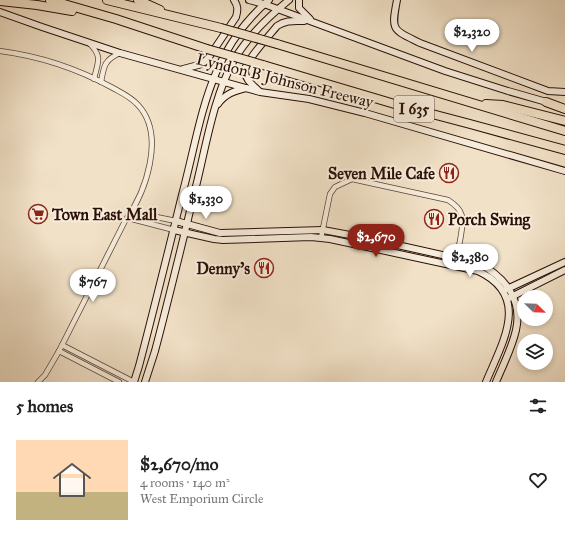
<!DOCTYPE html>
<meta charset="utf-8">
<style>
:root{--surface:#fff;--page:#f2f2f2;--text:#202124;--muted:#757577;--line:#e0e0e0;--accent:#8f2418}
body{margin:0;font-family:"IM FELL Great Primer",serif;background:var(--page);color:var(--text);height:100vh;display:flex;flex-direction:column;font-size:15px;white-space:nowrap}
*{box-sizing:border-box;margin:0}
p{font-size:13px;color:var(--muted)}
.icon{flex:none;width:22px;height:22px;fill:none;stroke:currentColor;stroke-width:2;stroke-linecap:round;stroke-linejoin:round}
.map{position:relative;height:382px;overflow:hidden}
.details{display:flex;flex-direction:column;background:var(--surface);flex:1}
.details>*{flex:none}
.needle{width:26px;rotate:113deg}
.tools{position:absolute;left:517px;top:290px;display:grid;gap:8px}
.tools a{display:grid;place-items:center;width:36px;height:36px;border-radius:50%;background:var(--surface);box-shadow:0 2px 6px #0003;font-size:20px}
.price{position:absolute;translate:-50% -34px;padding:0 9px;border-radius:14px;background:#fff;color:#222;font-size:13px;line-height:26px;filter:drop-shadow(0 1px 2px #0008)}
.price::after{content:'';position:absolute;left:50%;top:24px;width:12px;height:9px;margin-left:-6px;background:inherit;clip-path:polygon(0 0,100% 0,50% 100%)}
.price.on{background:var(--accent);color:#fff}
ul{padding:0;list-style:none}
li{display:flex;align-items:center;gap:12px;height:100px;padding:0 16px}
li+li{border-top:1px solid var(--line)}
li span{display:grid;place-items:center;flex:none;width:112px;height:80px;border-radius:0px;color:#555}
li>.icon{margin-inline-start:auto}
span .icon{width:48px;height:48px;fill:#fffc;stroke-width:1}
li b{font-size:17px}
h2{display:flex;justify-content:space-between;align-items:center;height:48px;padding:0 16px;font-size:17px}
.map>svg:first-child{display:block}
.lines{fill:none;stroke-linecap:round;stroke-linejoin:round}
.street-casing{stroke:#5c4436;stroke-width:6}
.secondary-casing{stroke:#2b0f06;stroke-width:8}
.highway-casing{stroke:#2b0f06;stroke-width:10}
.street{stroke:#f6ecdb;stroke-width:4.5}
.secondary{stroke:#f6ecdb;stroke-width:6}
.highway{stroke:#f1e1c7;stroke-width:8}
.highway-bridge-casing{stroke:#2b0f06;stroke-width:10;stroke-linecap:butt}
.highway-bridge{stroke:#f1e1c7;stroke-width:8}
.labels{text-anchor:middle;stroke-width:4;stroke-linejoin:round;paint-order:stroke}
.shield{fill:#f6ecdb;stroke:#685146;stroke-width:1}
.shield-label{font-size:15px;font-weight:bold;fill:#2b0f06}
.street-label{font-size:16px;fill:#2b0f06;stroke:#f6ecdb}
.poi-label{font-size:16px;font-weight:bold;fill:#2b0f06;stroke:#f6ecdb;text-anchor:end}
</style>
<div class="map">
<svg width="565" height="382" viewBox="0 0 565 382">
<rect width="100%" height="100%" fill="#f1e1c7"/>
<filter id="stains"><feTurbulence type="fractalNoise" baseFrequency=".005" numOctaves="4"/><feColorMatrix values="0 0 0 0 .2 0 0 0 0 .09 0 0 0 0 .02 0 0 0 .5 -.17"/></filter>
<radialGradient id="worn" r=".72"><stop offset=".6" stop-color="#630" stop-opacity="0"/><stop offset="1" stop-color="#630" stop-opacity=".3"/></radialGradient>
<g class="lines">
<g class="street-casing">
<g id="street">
<path d="M89,43C103,57 98,61 94,79"/>
<path d="M0,51C39,56 78,69 113,88C122,93 131,97 138,105C166,135 146,192 125,221L59,351L45,375L38,382"/>
<path d="M101,82C104,66 104,60 120,53"/>
<path d="M132,212L176,221"/>
<path d="M128,218L174,230"/>
<path d="M321,238L330,194L335,187L352,179L448,200C467,212 463,221 460,241C458,249 457,258 456,266"/>
<path d="M62,345L134,382"/>
<path d="M59,351L119,382"/>
</g>
</g>
<g class="secondary-casing">
<g id="secondary">
<path d="M249,0L264,4L445,71L508,91L550,103"/>
<path d="M299,0V8L310,19"/>
<path d="M397,0C391,31 392,29 420,43L548,91L565,92"/>
<path d="M0,12L42,27L120,53L260,92L309,99L365,113L565,171"/>
<path d="M183,69L202,64L209,57L236,17C238,10 238,6 234,0"/>
<path d="M259,91C253,85 244,79 245,70C246,60 270,35 277,26C286,20 293,21 304,21"/>
<path d="M218,104C225,94 234,91 246,88"/>
<path d="M176,221L220,233L323,230L366,238L478,263C504,276 523,299 516,330C512,348 503,365 496,382"/>
<path d="M174,230L214,239L223,240L311,237L330,239L478,271C532,296 502,343 486,382"/>
<path d="M507,289L565,262"/>
<path d="M509,298L565,270"/>
<path d="M134,382L139,366C154,309 168,252 182,195C202,121 206,54 269,0"/>
<path d="M145,382L155,351C170,294 184,236 198,178C207,140 215,94 234,60C248,36 268,17 289,0"/>
</g>
</g>
<g class="highway-casing">
<g id="highway">
<path d="M50,0L116,19L207,49"/>
<path d="M107,0L221,28"/>
<path d="M138,0L160,10"/>
<path d="M0,1L37,5L72,11"/>
<path d="M277,44L565,131"/>
<path d="M263,65L398,105L470,124L565,150"/>
<path d="M546,102L565,109"/>
<path d="M486,104L503,105L565,121"/>
</g>
</g>
<use href="#street" class="street"/>
<use href="#secondary" class="secondary"/>
<use href="#highway" class="highway"/>
<g class="highway-bridge-casing">
<g id="highway-bridge">
<path d="M221,28L277,44"/>
<path d="M207,49L263,65"/>
</g>
</g>
<use href="#highway-bridge" class="highway-bridge"/>
</g>
<defs>
<g id="restaurant-ring" transform="scale(1)"><circle r="9.5" fill="#f6ecdb" stroke="#8f2418" stroke-width="1.5"/><path d="M-5-6h1v4h1v-4h1v4h1v-4h1v5L-1.5 .5V6h-2V.5L-5-1ZM5-6V6H3V1.5H1.5Q1.5-4 5-6Z" fill="#8f2418"/></g>
<g id="supermarket-ring" transform="scale(1)"><circle r="9.5" fill="#f6ecdb" stroke="#8f2418" stroke-width="1.5"/><path d="M-6-5.5h2.5l.6 2H6L4.5 2H-2.5L-4.4-4H-6ZM-1.5 3.2a1.3 1.3 0 1 0 .1 0ZM3 3.2a1.3 1.3 0 1 0 .1 0Z" fill="#8f2418"/></g>
</defs>
<g fill-rule="evenodd">
<use href="#restaurant-ring" x="449" y="173"/>
<use href="#supermarket-ring" x="38" y="214"/>
<use href="#restaurant-ring" x="434" y="219"/>
<use href="#restaurant-ring" x="264" y="268"/>
</g>
<g class="labels">
<rect class="shield" x="394" y="96" width="40" height="26" rx="3"/>
<g class="shield-label">
<text x="414" y="114">I 635</text>
</g>
<g class="street-label">
<text transform="translate(285 80) rotate(14)" y="6">Lyndon B Johnson Freeway</text>
</g>
<g class="poi-label">
<text x="435" y="179">Seven Mile Cafe</text>
<text x="52" y="220" text-anchor="start">Town East Mall</text>
<text x="448" y="225" text-anchor="start">Porch Swing</text>
<text x="250" y="274">Denny's</text>
</g>
</g>
<rect width="100%" height="100%" filter="url(#stains)"/>
<rect width="100%" height="100%" fill="url(#worn)"/>
</svg>
<div class="tools">
<a><svg class="needle" viewBox="-14 -14 28 28"><path d="M0-13l5 13h-10z" fill="#e53935"/><path d="M0 13l5-13h-10z" fill="#757577"/></svg></a>
<a><svg class="icon" aria-label="layers" viewBox="0 0 24 24"><path d="M12 4l9 5-9 5-9-5zM3 14l9 5 9-5"/></svg></a>
</div>
<b class="price" style="left:472px;top:53px">$2,320</b>
<b class="price" style="left:206px;top:220px">$1,330</b>
<b class="price on" style="left:376px;top:258px">$2,670</b>
<b class="price" style="left:470px;top:278px">$2,380</b>
<b class="price" style="left:93px;top:303px">$767</b>
</div>
<section class="details">
<h2>5 homes<svg class="icon" aria-label="filters" viewBox="0 0 24 24"><path d="M4 7h16M4 17h16"/><circle cx="9" cy="7" r="2"/><circle cx="15" cy="17" r="2"/></svg></h2>
<ul>
<li><span style="background:linear-gradient(#ffd9b3 65%,#c2b280 0)"><svg class="icon" aria-label="home" viewBox="0 0 24 24"><path d="M3 11l9-7 9 7M6 9v11h12V9"/></svg></span><div><b>$2,670/mo</b><p>4 rooms · 140 m²</p><p>West Emporium Circle</p></div><svg class="icon" aria-label="heart" viewBox="0 0 24 24"><path d="M12 20l-8-8c-3-5 5-10 8-4 3-6 11-1 8 4z"/></svg></li>
</ul>
</section>
